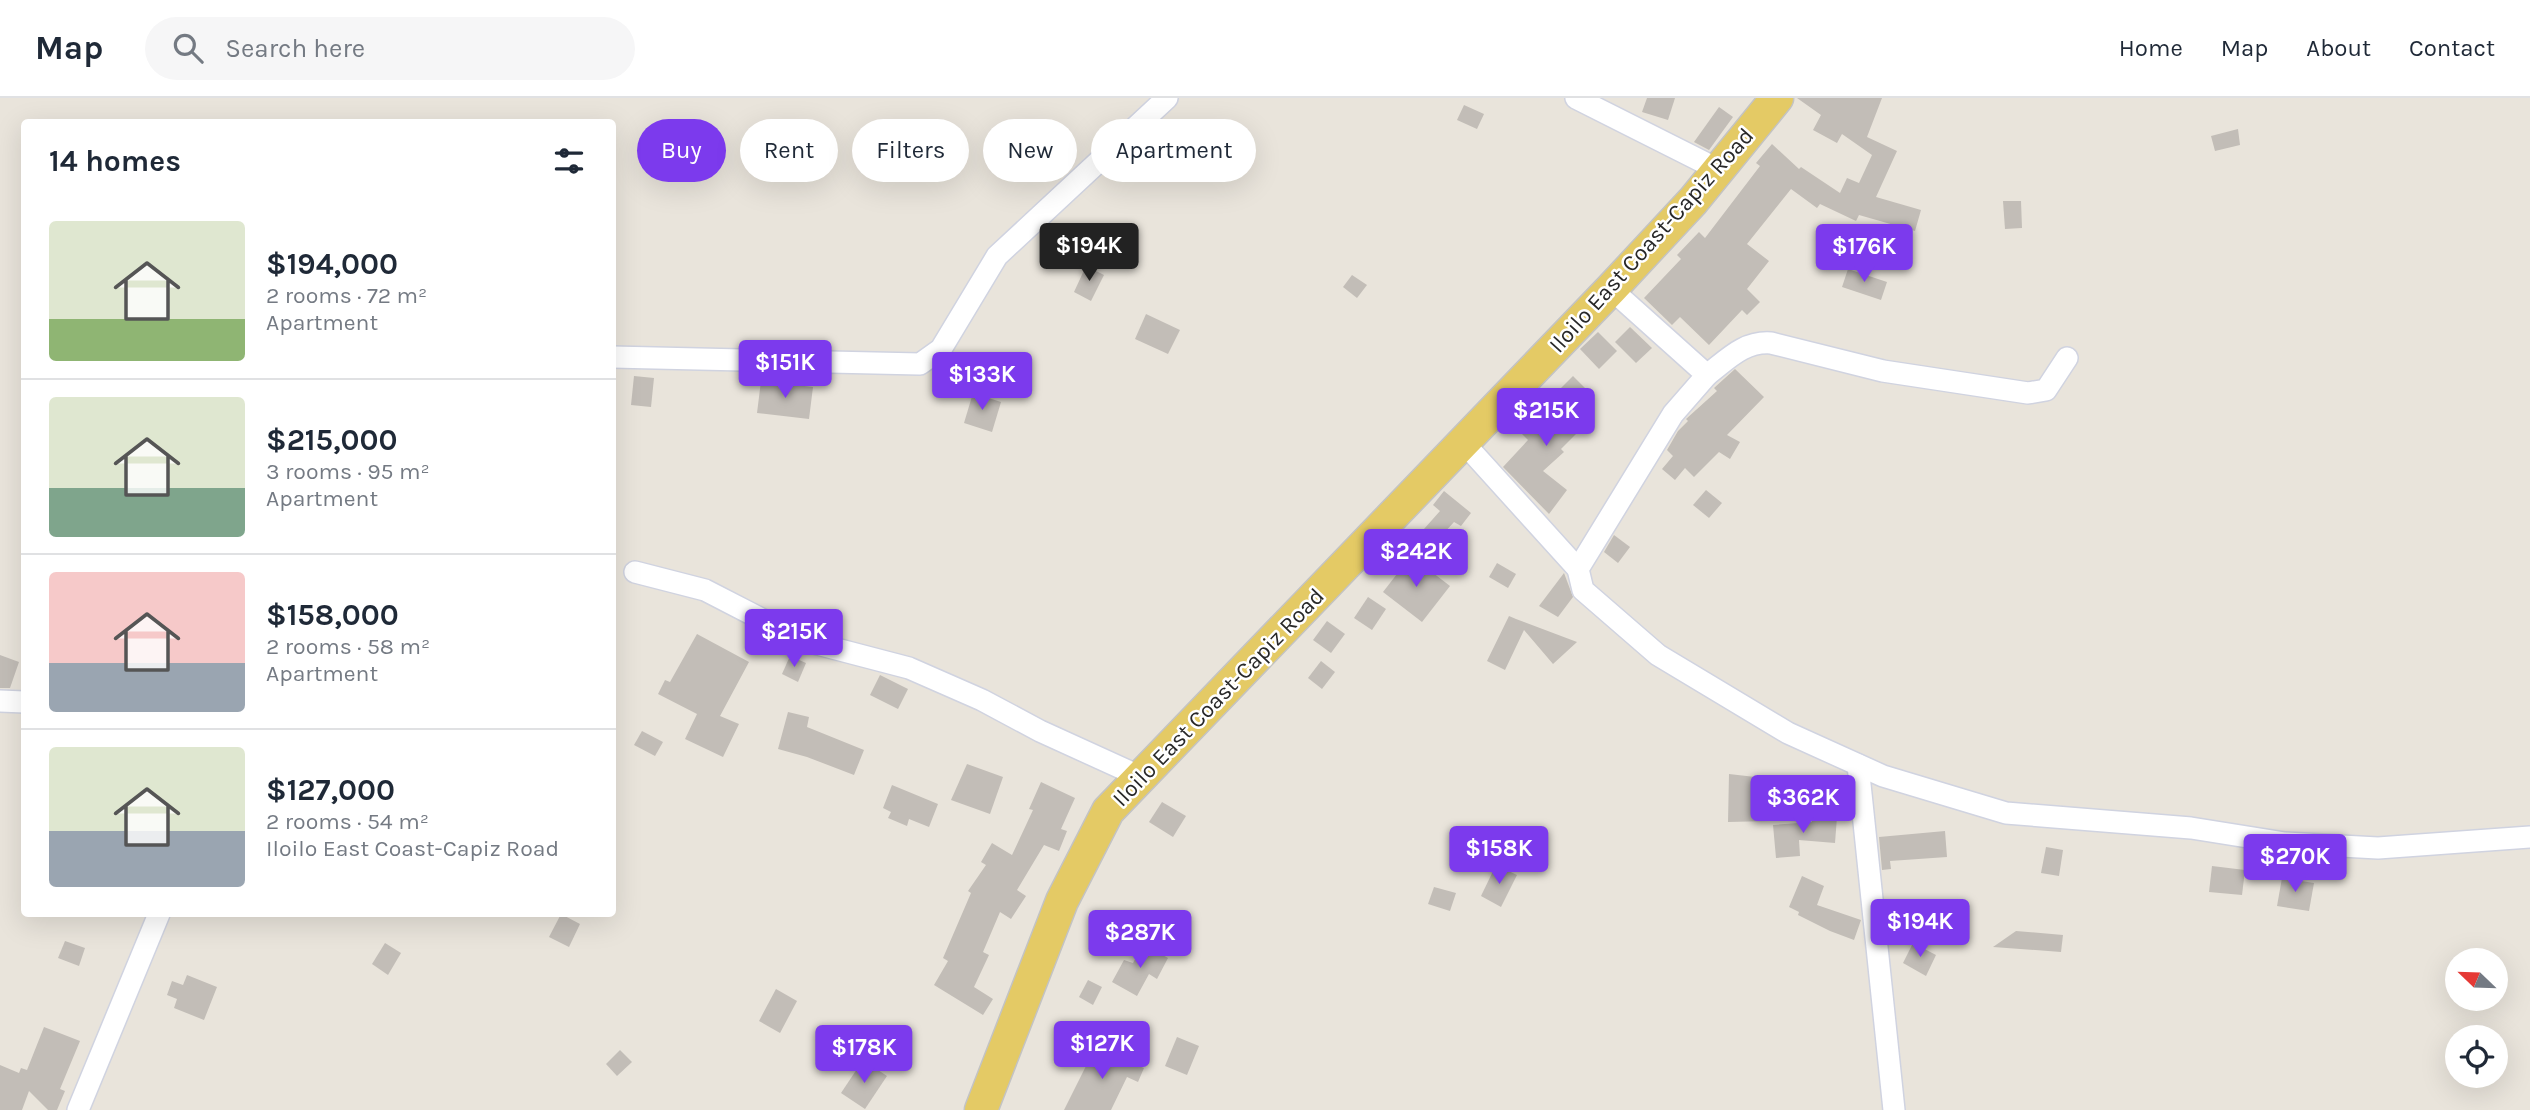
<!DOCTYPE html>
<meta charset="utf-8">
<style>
:root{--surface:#fff;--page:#f6f6f7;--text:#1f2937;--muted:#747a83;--line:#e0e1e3;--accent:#7c3aed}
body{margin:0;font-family:Karla,sans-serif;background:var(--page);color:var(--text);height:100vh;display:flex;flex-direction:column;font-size:26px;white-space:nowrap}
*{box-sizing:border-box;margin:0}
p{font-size:23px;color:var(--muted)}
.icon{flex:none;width:38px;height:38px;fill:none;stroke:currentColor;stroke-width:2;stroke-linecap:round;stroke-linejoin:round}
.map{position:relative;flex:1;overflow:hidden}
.side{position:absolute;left:21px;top:21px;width:595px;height:798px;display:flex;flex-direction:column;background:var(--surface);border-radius:7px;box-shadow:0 7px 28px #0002}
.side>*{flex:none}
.banner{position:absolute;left:637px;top:21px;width:665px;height:63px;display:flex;gap:14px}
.needle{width:46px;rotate:293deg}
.fabs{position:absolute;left:2445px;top:850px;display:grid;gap:14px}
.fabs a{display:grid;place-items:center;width:63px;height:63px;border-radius:50%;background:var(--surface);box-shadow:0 7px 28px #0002;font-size:35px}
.price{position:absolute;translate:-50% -60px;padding:0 16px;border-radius:7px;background:var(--accent);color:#fff;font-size:23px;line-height:46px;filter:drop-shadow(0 2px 4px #0008)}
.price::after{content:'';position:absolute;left:50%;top:42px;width:21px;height:16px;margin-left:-10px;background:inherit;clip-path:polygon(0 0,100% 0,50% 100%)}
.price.selected{background:#222;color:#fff}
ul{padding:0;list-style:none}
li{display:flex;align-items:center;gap:21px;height:175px;padding:0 28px}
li+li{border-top:2px solid var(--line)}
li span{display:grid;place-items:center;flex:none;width:196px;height:140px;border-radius:7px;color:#555}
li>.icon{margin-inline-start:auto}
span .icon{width:84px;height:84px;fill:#fffc;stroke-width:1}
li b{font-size:30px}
h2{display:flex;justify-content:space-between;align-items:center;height:84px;padding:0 28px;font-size:30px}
.tag{padding:0 24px;border-radius:32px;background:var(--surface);box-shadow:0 7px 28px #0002;font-size:24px;line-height:63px}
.tag.selected{background:var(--accent);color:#fff}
header{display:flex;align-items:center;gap:42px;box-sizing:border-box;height:98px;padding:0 35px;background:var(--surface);border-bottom:2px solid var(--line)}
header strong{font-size:33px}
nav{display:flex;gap:38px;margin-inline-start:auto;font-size:24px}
.search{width:490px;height:63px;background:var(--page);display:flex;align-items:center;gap:18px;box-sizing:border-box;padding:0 24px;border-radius:38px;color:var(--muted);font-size:26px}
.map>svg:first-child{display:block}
.building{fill:#c2bdb7}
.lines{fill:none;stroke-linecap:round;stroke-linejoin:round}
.minor-casing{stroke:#d0d3e0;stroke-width:24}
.primary-casing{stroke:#c3c3c3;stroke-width:35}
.minor{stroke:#fff;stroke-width:21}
.primary{stroke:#e4ca65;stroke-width:32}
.labels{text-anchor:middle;stroke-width:5;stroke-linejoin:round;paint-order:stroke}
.street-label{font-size:23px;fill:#282828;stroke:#fff}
</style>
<header>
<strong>Map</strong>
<div class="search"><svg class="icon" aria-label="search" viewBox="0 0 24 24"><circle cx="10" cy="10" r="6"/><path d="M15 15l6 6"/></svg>Search here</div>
<nav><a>Home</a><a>Map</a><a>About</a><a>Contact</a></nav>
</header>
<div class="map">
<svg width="2530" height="1012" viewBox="0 0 2530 1012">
<rect width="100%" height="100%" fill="#e9e4db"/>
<g class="building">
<path d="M1647,0H1675L1668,22L1642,14Z"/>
<path d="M1797,0H1882L1867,39L1897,53L1876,99L1921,112L1915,133L1859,117L1856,123L1820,106L1817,110L1791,91L1747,146L1769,163L1747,191L1760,204L1747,217L1742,212L1709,247L1680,219L1672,227L1644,200L1681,161L1677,157L1699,134L1705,140L1760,68L1756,65L1772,46L1799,71L1801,69L1840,95L1847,80L1859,85L1872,57L1842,36L1837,45L1813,32L1821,17Z"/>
<path d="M1464,7L1484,16L1477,31L1457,22Z"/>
<path d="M1719,9L1733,19L1709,52L1694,44Z"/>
<path d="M2238,31L2240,47L2215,53L2211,38Z"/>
<path d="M2003,103H2021L2022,130L2005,131Z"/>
<path d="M1086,168L1104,177L1091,203L1074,194Z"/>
<path d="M1848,171L1887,184L1881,202L1842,189Z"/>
<path d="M1352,177L1367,187L1357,200L1343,189Z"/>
<path d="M1146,216L1180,232L1168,256L1135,241Z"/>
<path d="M1630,229L1652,250L1636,265L1615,244Z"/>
<path d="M1598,234L1617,253L1599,271L1580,251Z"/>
<path d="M1735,271L1764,299L1727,337L1740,344L1730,361L1719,354L1694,379L1685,370L1675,382L1662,371L1673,358L1667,352L1678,333L1688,323L1686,321L1717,293L1714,290Z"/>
<path d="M634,278L654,280L651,309L631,307Z"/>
<path d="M1573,278L1588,293L1562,318L1578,334L1561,351L1564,354L1543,373L1567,392L1549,416L1503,369L1528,342L1522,336L1556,301L1553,298Z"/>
<path d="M761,283L813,289L809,321L757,315Z"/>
<path d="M973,295L1001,304L992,334L964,325Z"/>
<path d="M1706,392L1722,405L1709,420L1693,407Z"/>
<path d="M1444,393L1471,415L1461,428L1454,424L1421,460L1408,449L1440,413L1433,407Z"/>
<path d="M1614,437L1630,449L1618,465L1604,454Z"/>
<path d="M1411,458L1450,488L1422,524L1383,494Z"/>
<path d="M1497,465L1516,476L1508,490L1489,479Z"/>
<path d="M1564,475L1573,499L1558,519L1539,508Z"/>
<path d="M1368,499L1386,511L1372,532L1354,520Z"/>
<path d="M1509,518L1516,521L1577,544L1553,566L1524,532L1505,572L1487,563Z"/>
<path d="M1327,523L1345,536L1331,555L1313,542Z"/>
<path d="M697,536L749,564L720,618L739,626L723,659L685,641L697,616L658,596L665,582L670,584Z"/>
<path d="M0,557L19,564L10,590H0Z"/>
<path d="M790,558L806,565L798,584L782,576Z"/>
<path d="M1321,563L1335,574L1322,591L1308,580Z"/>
<path d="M880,577L908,591L898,611L870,597Z"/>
<path d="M788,614L809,619L807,629L864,652L854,677L807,659L778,651Z"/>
<path d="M642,633L663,644L655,658L634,647Z"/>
<path d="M967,666L1003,679L990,716L951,702Z"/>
<path d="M1729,676L1764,680L1762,706H1769L1770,723L1728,724Z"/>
<path d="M1041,684L1075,700L1061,731L1067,733L1059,753L1044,747L1017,792L1026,798L1011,821L1000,814L983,854L989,857L974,889L993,901L983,917L934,887L948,863L943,860L971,795L968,793L986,767L981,764L992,745L1012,757L1033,712L1029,711Z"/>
<path d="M892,687L938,706L929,729L909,721L907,728L888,720L891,714L883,710Z"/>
<path d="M1162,704L1186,718L1173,739L1149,724Z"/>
<path d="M1812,717L1837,719L1835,745L1799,742L1800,758L1776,760L1773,727L1812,724Z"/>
<path d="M1945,733L1947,759L1890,763L1891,771L1882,772L1879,739Z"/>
<path d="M2046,749L2063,752L2059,778L2041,775Z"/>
<path d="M1496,767L1517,777L1501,809L1481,798Z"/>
<path d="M2212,768L2245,772L2242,797L2209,794Z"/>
<path d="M1802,778L1824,788L1817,807L1861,822L1854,842L1830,833L1798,817L1799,814L1789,809Z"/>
<path d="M2282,780L2314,785L2309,813L2277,808Z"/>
<path d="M1434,789L1456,795L1450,813L1428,806Z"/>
<path d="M561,816L580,826L569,849L549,839Z"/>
<path d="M2016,833L2063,837L2061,854L1993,849Z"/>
<path d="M65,843L85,850L79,868L58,860Z"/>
<path d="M385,845L401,855L388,877L372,866Z"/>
<path d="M1913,845L1936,857L1926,878L1903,865Z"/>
<path d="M1143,846L1168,860L1157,881L1149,876L1137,898L1112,884L1124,862L1133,865Z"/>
<path d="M187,877L217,889L204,922L174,910L177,901L167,897L172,883L183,887Z"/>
<path d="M1088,882L1102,889L1093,907L1079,899Z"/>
<path d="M776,891L797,903L780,935L759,923Z"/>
<path d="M44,929L80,943L60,991L65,993L57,1012H48L29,993L22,1012H0V967L19,975L21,970L27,972Z"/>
<path d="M1177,939L1199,948L1187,977L1165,968Z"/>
<path d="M1093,946L1108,952L1107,955L1144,970L1138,984L1127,979L1111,1012H1064L1088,964L1086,963Z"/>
<path d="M620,952L632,964L617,978L606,966Z"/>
<path d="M863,962L887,978L865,1011L841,995Z"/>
</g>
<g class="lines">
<g class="minor-casing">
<g id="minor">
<path d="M1576,0L1719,72"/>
<path d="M1611,191L1707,277L1673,316L1578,471L1583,492L1658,557L1788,635L1883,678L2006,715L2191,730L2285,745L2378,750L2530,739"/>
<path d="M612,259L920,266L941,251L997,158L1167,0"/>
<path d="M1707,277C1728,261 1744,243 1771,245L1883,273L2028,295L2046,292L2067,260"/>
<path d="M1463,344L1578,471"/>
<path d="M635,474L705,492L802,542L909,570L982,602L1040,633L1141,679"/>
<path d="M0,603L24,604"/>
<path d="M1858,667L1894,1012"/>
<path d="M78,1012L159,816"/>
</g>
</g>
<g class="primary-casing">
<path id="primary" d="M981,1012L1062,803L1108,713L1611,191L1693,103L1777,0"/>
</g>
<use href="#minor" class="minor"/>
<use href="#primary" class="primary"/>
</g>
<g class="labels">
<g class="street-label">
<text transform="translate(1651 142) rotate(-48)" y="8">Iloilo East Coast-Capiz Road</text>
<text transform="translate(1218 599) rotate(-46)" y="8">Iloilo East Coast-Capiz Road</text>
</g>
</g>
</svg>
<div class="fabs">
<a><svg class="needle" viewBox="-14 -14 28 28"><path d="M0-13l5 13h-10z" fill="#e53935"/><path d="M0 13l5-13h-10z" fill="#747a83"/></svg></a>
<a><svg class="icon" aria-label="locate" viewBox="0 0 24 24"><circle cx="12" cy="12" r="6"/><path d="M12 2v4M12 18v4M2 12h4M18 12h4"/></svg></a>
</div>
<b class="price selected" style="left:1089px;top:185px">$194K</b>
<b class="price" style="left:1864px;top:186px">$176K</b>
<b class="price" style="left:785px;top:302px">$151K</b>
<b class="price" style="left:982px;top:314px">$133K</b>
<b class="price" style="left:1546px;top:350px">$215K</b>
<b class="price" style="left:1416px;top:491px">$242K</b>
<b class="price" style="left:794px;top:571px">$215K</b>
<b class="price" style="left:1803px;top:737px">$362K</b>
<b class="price" style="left:1499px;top:788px">$158K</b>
<b class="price" style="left:2295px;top:796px">$270K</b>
<b class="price" style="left:1920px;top:861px">$194K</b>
<b class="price" style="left:1140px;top:872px">$287K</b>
<b class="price" style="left:1102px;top:983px">$127K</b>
<b class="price" style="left:864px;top:987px">$178K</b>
<div class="banner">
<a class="tag selected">Buy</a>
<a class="tag">Rent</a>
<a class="tag">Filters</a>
<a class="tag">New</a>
<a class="tag">Apartment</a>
</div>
<section class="side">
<h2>14 homes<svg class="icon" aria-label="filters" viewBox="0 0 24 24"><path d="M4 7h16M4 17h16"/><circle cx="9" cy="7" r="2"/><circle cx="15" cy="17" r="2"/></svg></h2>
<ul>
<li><span style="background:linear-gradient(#dfe7d0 70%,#8fb573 0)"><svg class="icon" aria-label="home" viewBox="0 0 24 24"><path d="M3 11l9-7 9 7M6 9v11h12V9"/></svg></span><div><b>$194,000</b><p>2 rooms · 72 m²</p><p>Apartment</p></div></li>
<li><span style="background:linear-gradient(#dfe7d0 65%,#7fa58c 0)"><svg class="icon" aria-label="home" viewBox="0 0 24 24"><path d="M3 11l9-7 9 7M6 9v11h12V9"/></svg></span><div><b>$215,000</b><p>3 rooms · 95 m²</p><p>Apartment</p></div></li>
<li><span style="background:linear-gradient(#f6c9c9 65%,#9aa5b1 0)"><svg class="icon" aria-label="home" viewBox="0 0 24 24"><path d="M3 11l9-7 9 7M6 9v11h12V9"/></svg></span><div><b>$158,000</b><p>2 rooms · 58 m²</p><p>Apartment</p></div></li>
<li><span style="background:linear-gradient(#dfe7d0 60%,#9aa5b1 0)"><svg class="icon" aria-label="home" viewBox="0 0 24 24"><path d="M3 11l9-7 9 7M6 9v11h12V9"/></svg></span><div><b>$127,000</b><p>2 rooms · 54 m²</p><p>Iloilo East Coast-Capiz Road</p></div></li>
</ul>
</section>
</div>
